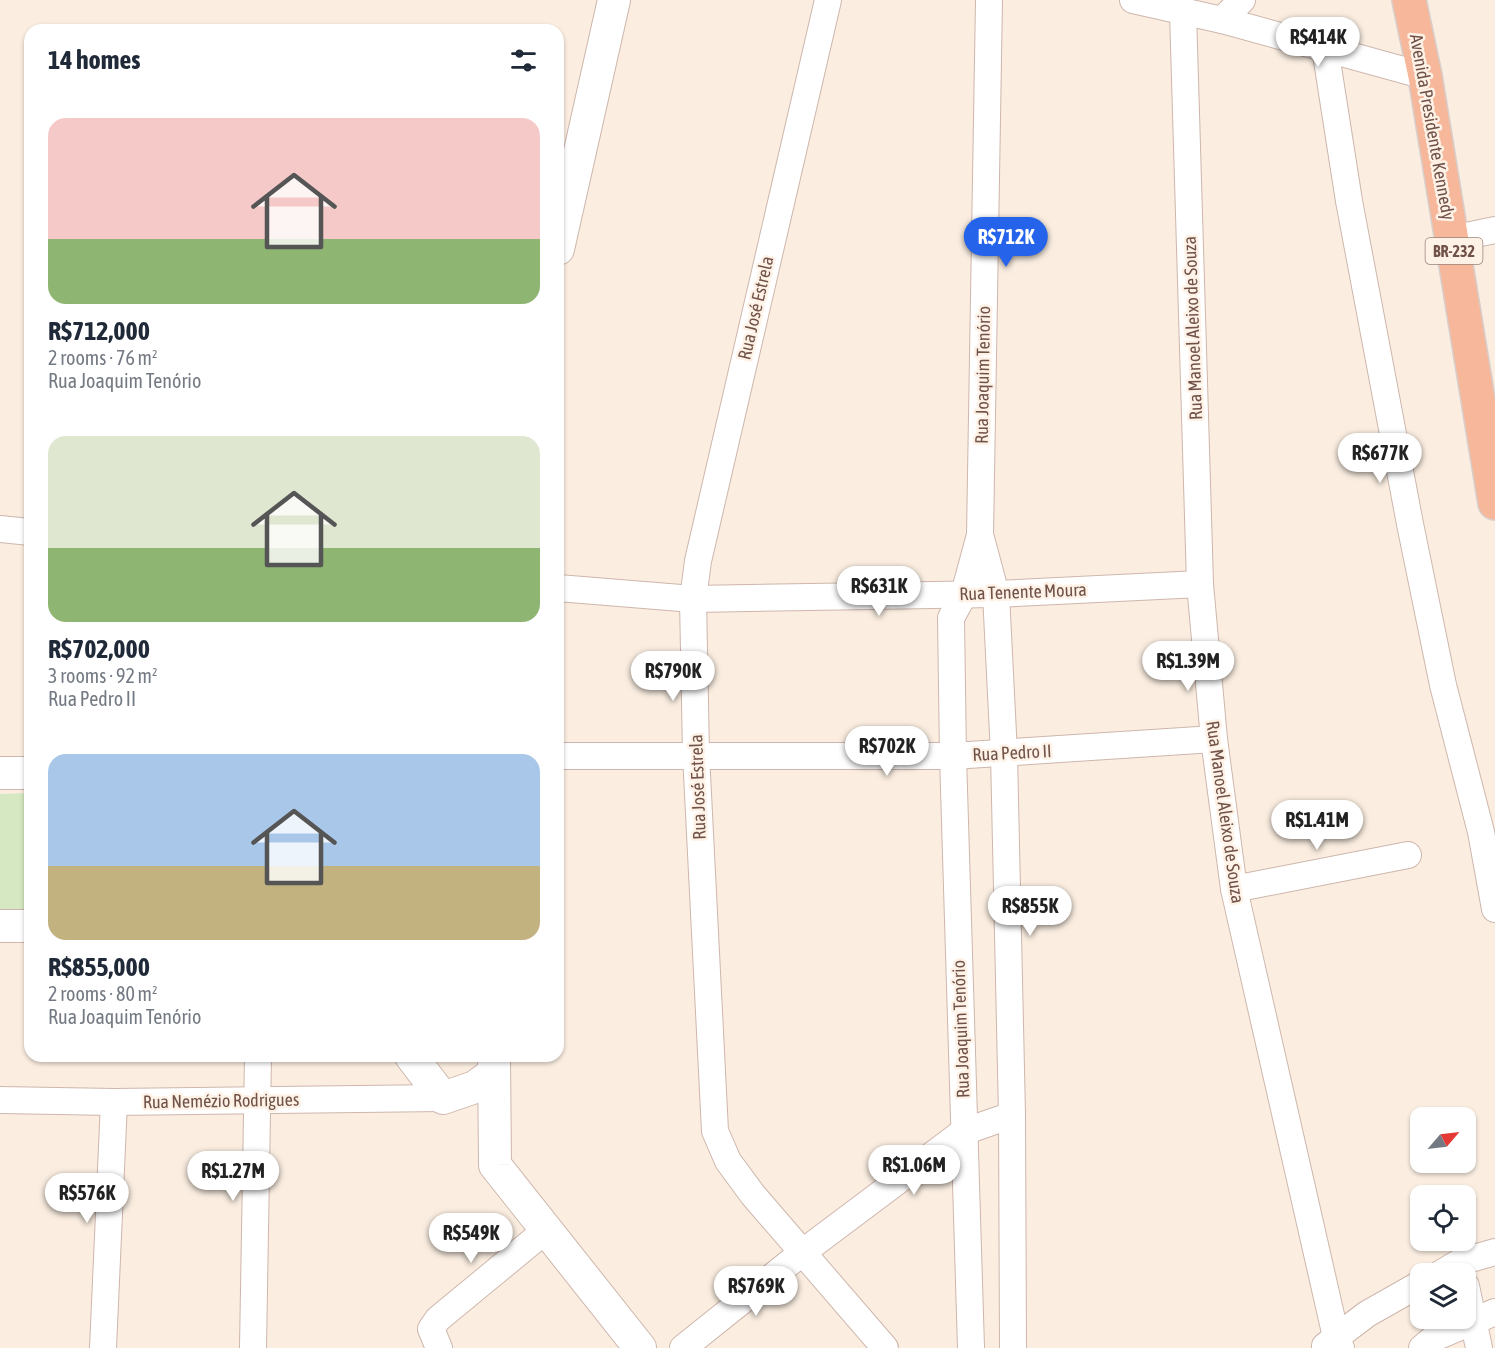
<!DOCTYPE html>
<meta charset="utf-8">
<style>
:root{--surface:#fff;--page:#f6f6f7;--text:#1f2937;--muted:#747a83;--accent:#2563eb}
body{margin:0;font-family:"Asap Condensed",sans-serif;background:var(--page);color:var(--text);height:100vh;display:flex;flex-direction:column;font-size:22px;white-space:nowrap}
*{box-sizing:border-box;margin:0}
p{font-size:20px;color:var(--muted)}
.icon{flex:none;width:33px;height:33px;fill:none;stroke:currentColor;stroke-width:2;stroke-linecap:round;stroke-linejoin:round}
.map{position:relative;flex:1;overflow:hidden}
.details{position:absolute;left:24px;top:24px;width:540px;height:1038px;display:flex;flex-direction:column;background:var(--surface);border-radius:18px;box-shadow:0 2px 4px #0004}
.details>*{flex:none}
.needle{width:39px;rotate:62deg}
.tools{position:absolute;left:1410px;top:1107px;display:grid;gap:12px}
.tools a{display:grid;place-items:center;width:66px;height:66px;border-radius:12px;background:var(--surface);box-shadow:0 2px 4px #0004;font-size:30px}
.price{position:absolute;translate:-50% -51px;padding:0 14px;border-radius:21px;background:#fff;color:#222;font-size:20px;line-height:39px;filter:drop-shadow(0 2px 3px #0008)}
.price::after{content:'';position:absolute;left:50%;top:36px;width:18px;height:14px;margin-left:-9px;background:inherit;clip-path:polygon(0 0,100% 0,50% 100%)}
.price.selected{background:var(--accent);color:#fff}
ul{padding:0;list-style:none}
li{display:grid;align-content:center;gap:12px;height:318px;padding:0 24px}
li span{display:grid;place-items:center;height:186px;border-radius:18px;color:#555}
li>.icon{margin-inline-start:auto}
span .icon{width:108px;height:108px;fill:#fffc;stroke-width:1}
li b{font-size:26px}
h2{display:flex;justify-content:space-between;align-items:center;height:72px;padding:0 24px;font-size:26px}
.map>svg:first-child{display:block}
.green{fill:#d6e8c1}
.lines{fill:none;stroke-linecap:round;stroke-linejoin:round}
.minor-casing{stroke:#ceb6ac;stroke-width:28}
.tertiary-casing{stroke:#ceb6ac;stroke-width:34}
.trunk-casing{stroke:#d7cfcc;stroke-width:36}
.minor{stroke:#fff;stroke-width:26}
.tertiary{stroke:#fff;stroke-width:32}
.trunk{stroke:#f6b79a;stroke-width:33}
.labels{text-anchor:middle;stroke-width:5;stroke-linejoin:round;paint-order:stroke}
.shield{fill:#fef2e7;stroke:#9b8278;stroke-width:1.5}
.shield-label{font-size:16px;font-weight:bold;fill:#715249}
.street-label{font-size:18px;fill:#715249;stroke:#fef2e7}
</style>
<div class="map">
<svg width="1495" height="1348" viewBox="0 0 1495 1348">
<rect width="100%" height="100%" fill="#fbeee1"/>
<path class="green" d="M30,793V910L0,909V794Z"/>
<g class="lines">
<g class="minor-casing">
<g id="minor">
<path d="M828,0L698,561L693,599L696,754L715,1131L728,1161L753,1195L885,1348"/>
<path d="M1133,0L1222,20L1425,76"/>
<path d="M1183,12L1200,584L1214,739L1234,889L1336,1337L1341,1348"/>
<path d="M1222,20L1242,0"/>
<path d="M1325,48L1349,201L1410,524L1443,685L1481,832L1495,909"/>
<path d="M1452,239L1495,230"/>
<path d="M0,529L30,532"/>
<path d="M981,538L996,594L1004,754L1012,1115L1013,1348"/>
<path d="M558,588L693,599L996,594L1200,584"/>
<path d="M558,756H953L1214,739"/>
<path d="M1234,889L1408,855"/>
<path d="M0,1100L114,1102L443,1098"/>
<path d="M1440,1274L1460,1262L1495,1252"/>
<path d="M1466,1286L1479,1348"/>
<path d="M1325,1346L1367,1314L1420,1284"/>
<path d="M103,1348L114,1102"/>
<path d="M253,1348L258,1056"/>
<path d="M439,1348L431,1329L438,1319L546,1230"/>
<path d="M683,1348L803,1252L963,1132L1012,1115"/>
<path d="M971,1348L953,756L951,618L964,594L980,535L989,0"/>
<path d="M1422,1348L1434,1338L1495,1312"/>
</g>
</g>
<g class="tertiary-casing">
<g id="tertiary">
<path d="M558,249L614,0"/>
<path d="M0,773H30"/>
<path d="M0,926H30"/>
<path d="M411,1056L443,1098L475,1087L494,1073"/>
<path d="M494,1056L495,1165L640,1348"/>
</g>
</g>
<g class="trunk-casing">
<path id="trunk" d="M1409,0L1425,76L1495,503"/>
</g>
<use href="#minor" class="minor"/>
<use href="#tertiary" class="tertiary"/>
<use href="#trunk" class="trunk"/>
</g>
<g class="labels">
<rect class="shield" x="1425.5" y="238" width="57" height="26" rx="4.5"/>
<g class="shield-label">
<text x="1454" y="257">BR-232</text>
</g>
<g class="street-label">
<text transform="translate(1432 127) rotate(80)" y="6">Avenida Presidente Kennedy</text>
<text transform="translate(756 308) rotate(-77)" y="6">Rua José Estrela</text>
<text transform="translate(1193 328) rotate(-92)" y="6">Rua Manoel Aleixo de Souza</text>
<text transform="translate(983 375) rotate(-89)" y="6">Rua Joaquim Tenório</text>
<text transform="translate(1023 592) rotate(-2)" y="6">Rua Tenente Moura</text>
<text transform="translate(1012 753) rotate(-3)" y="6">Rua Pedro II</text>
<text transform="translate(698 787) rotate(-92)" y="6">Rua José Estrela</text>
<text transform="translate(1225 812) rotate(82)" y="6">Rua Manoel Aleixo de Souza</text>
<text transform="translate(961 1029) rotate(-92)" y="6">Rua Joaquim Tenório</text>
<text transform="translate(221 1101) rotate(-1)" y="6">Rua Nemézio Rodrigues</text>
</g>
</g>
</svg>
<div class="tools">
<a><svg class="needle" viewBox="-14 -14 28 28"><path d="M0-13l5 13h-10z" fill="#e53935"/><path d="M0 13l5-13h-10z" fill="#747a83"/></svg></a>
<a><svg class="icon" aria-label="locate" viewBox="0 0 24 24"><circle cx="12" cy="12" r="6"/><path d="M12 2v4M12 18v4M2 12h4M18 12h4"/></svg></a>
<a><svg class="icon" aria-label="layers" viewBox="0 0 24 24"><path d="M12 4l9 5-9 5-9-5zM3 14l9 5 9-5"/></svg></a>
</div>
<b class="price" style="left:1318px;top:68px">R$414K</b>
<b class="price selected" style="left:1006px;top:268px">R$712K</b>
<b class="price" style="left:1380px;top:484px">R$677K</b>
<b class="price" style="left:879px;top:617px">R$631K</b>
<b class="price" style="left:1188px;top:692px">R$1.39M</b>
<b class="price" style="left:673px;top:702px">R$790K</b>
<b class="price" style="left:887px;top:777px">R$702K</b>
<b class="price" style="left:1317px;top:851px">R$1.41M</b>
<b class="price" style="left:1030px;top:937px">R$855K</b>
<b class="price" style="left:914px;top:1196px">R$1.06M</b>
<b class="price" style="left:233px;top:1202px">R$1.27M</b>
<b class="price" style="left:87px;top:1224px">R$576K</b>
<b class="price" style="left:471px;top:1264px">R$549K</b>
<b class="price" style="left:756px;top:1317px">R$769K</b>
<section class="details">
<h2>14 homes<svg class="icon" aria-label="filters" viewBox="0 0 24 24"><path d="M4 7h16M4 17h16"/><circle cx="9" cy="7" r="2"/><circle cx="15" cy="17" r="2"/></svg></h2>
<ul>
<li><span style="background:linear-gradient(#f6c9c9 65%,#8fb573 0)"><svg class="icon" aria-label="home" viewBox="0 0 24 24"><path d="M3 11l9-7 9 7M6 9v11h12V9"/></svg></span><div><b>R$712,000</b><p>2 rooms · 76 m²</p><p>Rua Joaquim Tenório</p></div></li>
<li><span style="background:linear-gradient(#dfe7d0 60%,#8fb573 0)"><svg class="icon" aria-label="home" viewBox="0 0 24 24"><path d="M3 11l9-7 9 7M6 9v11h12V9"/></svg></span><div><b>R$702,000</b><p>3 rooms · 92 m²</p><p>Rua Pedro II</p></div></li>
<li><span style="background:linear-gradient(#a9c7e8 60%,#c2b280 0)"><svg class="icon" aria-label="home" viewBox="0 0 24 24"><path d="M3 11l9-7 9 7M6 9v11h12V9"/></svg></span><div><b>R$855,000</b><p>2 rooms · 80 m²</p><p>Rua Joaquim Tenório</p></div></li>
</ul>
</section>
</div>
